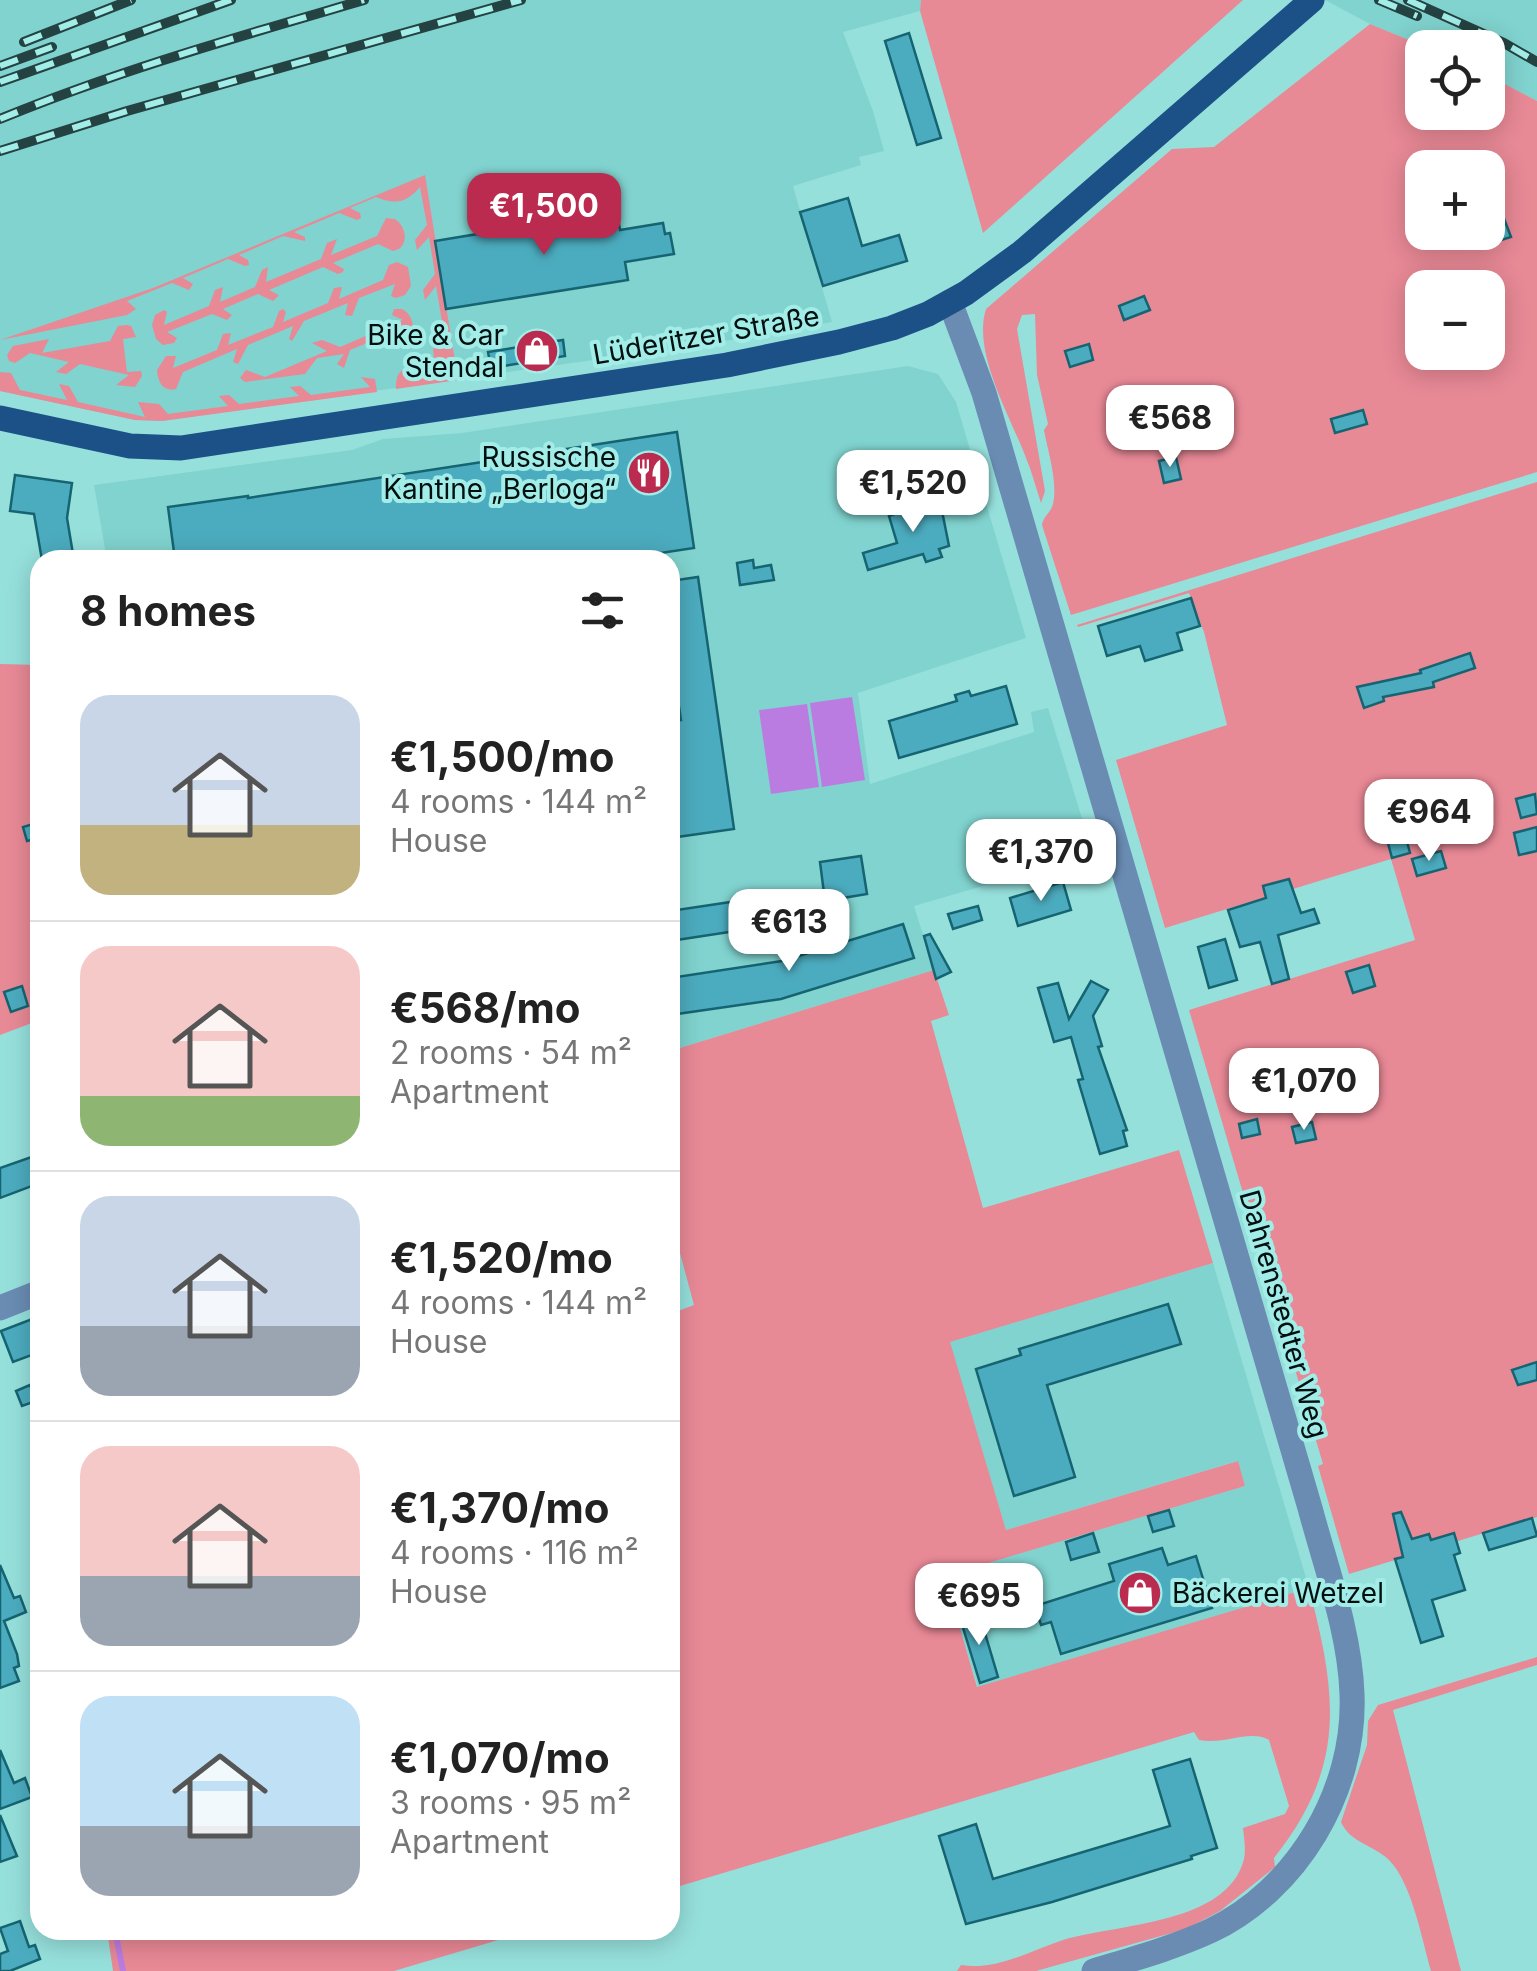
<!DOCTYPE html>
<meta charset="utf-8">
<style>
:root{--surface:#fff;--page:#f2f2f2;--text:#222;--muted:#767676;--line:#e0e0e0;--accent:#bb2a4f}
body{margin:0;font-family:Inter,sans-serif;background:var(--page);color:var(--text);height:100vh;display:flex;flex-direction:column;font-size:38px;white-space:nowrap}
*{box-sizing:border-box;margin:0}
p{font-size:32px;color:var(--muted)}
.icon{flex:none;width:55px;height:55px;fill:none;stroke:currentColor;stroke-width:2;stroke-linecap:round;stroke-linejoin:round}
.map{position:relative;flex:1;overflow:hidden}
.sheet{position:absolute;left:30px;top:550px;width:650px;height:1390px;display:flex;flex-direction:column;background:var(--surface);border-radius:30px;box-shadow:0 5px 25px #0003}
.sheet>*{flex:none}
.tools{position:absolute;left:1405px;top:30px;display:grid;gap:20px}
.tools a{display:grid;place-items:center;width:100px;height:100px;border-radius:20px;background:var(--surface);box-shadow:0 5px 25px #0003;font-size:50px}
.price{position:absolute;translate:-50% -85px;padding:0 22px;border-radius:20px;background:#fff;color:#222;font-size:32px;line-height:65px;filter:drop-shadow(0 2px 5px #0008)}
.price::after{content:'';position:absolute;left:50%;top:60px;width:30px;height:22px;margin-left:-15px;background:inherit;clip-path:polygon(0 0,100% 0,50% 100%)}
.price.selected{background:var(--accent);color:#fff}
ul{padding:0;list-style:none}
li{display:flex;align-items:center;gap:30px;height:250px;padding:0 50px}
li+li{border-top:2px solid var(--line)}
li span{display:grid;place-items:center;flex:none;width:280px;height:200px;border-radius:30px;color:#555}
li>.icon{margin-inline-start:auto}
span .icon{width:120px;height:120px;fill:#fffc;stroke-width:1}
li b{font-size:42px}
h2{display:flex;justify-content:space-between;align-items:center;height:120px;padding:0 50px;font-size:42px}
.map>svg:first-child{display:block}
.built{fill:#80d3cf}
.green{fill:#e88996;fill-rule:evenodd}
.water{fill:#bb7ce1}
.lines{fill:none;stroke-linecap:round;stroke-linejoin:round}
.stream{stroke:#bb7ce1;stroke-width:6}
.building{fill:#4cacbf;stroke:#166471;stroke-width:2.5}
.minor{stroke:#6a8cb3;stroke-width:25}
.major{stroke:#1b5187;stroke-width:25}
.rail-casing{stroke:#244241;stroke-width:10}
.rail{stroke:#a3ede9;stroke-width:6;stroke-dasharray:19;stroke-linecap:butt}
.labels{text-anchor:middle;stroke-width:8;stroke-linejoin:round;paint-order:stroke}
.poi-label{font-size:28px;fill:#001010;stroke:#a3ede9;text-anchor:end}
.street-label{font-size:28px;fill:#001010;stroke:#a3ede9}
</style>
<div class="map">
<svg width="1537" height="1971" viewBox="0 0 1537 1971">
<rect width="100%" height="100%" fill="#96e0dc"/>
<g class="built">
<path d="M0,0H921L920,11L843,32L873,111L884,151L859,157L861,165L793,186L832,322L714,343L162,421L135,420L0,391Z"/>
<path d="M1325,0H1537V101L1488,75V48L1426,47L1370,24Z"/>
<path d="M908,366L938,374L956,402L1026,638L858,693L870,784L1034,732L1031,712L1048,708L1093,854L914,906L934,970L670,1051V560H107L94,485L352,450L383,439L462,433Z"/>
<path d="M1213,1263L1309,1588L978,1687L944,1576L1245,1486L1237,1461L1006,1530L949,1342Z"/>
</g>
<g class="green">
<path d="M921,0H1243L983,233L920,11Z"/>
<path d="M1370,24L1426,47L1422,48V112H1488V75L1537,101V472L1071,615L1042,525C1044,515 1050,514 1053,504C1058,482 1048,452 1044,430L1048,424L1037,375L1035,314L1022,315L1017,329L1045,491L1041,503C1036,488 1032,472 1026,458C1011,417 972,353 986,309L1172,149L1214,147ZM1422,168H1488V232H1422ZM1422,288H1488V352H1422Z"/>
<path d="M425,175L458,380L396,389C396,376 398,370 411,367L422,378L442,375L447,369L434,358L433,350L444,333L436,286L425,300L423,290L435,274L429,237L417,250L415,240L427,225L420,187C406,203 396,205 376,197L350,208L360,213L361,218L357,220L339,213L294,232L305,237V241L283,236L239,255L248,260L249,265L245,266L228,259L183,278L193,284L189,290L172,283L127,301L136,309L127,315L0,340L153,288Z"/>
<path d="M386,218L395,219C405,226 409,241 399,249L393,251L378,244L333,263L344,269L343,272L338,274L323,267L269,290L279,295L273,301L258,294L223,309L232,315L227,320L212,314L167,332L177,338L174,343L163,345L156,339L152,325L155,315L164,310L167,312L164,325L209,306L215,290L223,287L220,302L255,287L262,270L268,267L266,282L321,259L327,243L337,239L331,255L377,236Z"/>
<path d="M397,262L408,267L411,286L405,295L396,298L391,296L395,284L359,298L352,316L345,315L348,303L304,321L292,341L289,339L293,326L248,345L238,364L233,362L237,349L183,372L176,389C162,392 158,381 157,370L166,356H176L173,368L217,350L223,334L231,333L228,345L273,327L279,311L283,309L286,312L283,322L328,303L334,288L342,287L339,299L383,280L389,265Z"/>
<path d="M394,309H402C414,315 416,331 408,342L401,340L404,328L350,350L344,368L337,364L344,354L317,358L305,374L245,382L240,378L246,370L265,377L327,351L312,343L322,340L340,347L403,320L392,315Z"/>
<path d="M127,325L131,326L136,337L123,339L127,372L141,371L142,376L135,387L116,385L129,375L80,364L66,374L56,372L69,362L30,353L15,363L9,361L7,355L13,346L49,339L42,353L110,341L118,326Z"/>
<path d="M0,372L11,373L20,390L67,400L59,384L69,386L78,402L145,417L138,402L159,404L168,414L228,406L219,396L229,395L239,404L299,396L290,387L300,386L311,395L370,387L361,377L375,379L377,392L162,421L135,420L0,391Z"/>
<path d="M1537,482V1517L1349,1574L1318,1466L1323,1464L1189,1010L1415,940L1391,859L1165,928L1116,760L1227,725L1204,632L1189,593L1078,627L1077,625Z"/>
<path d="M0,664L40,665V1020L0,1035Z"/>
<path d="M934,970L949,1015L931,1021L983,1208L1179,1150L1213,1263L950,1342L1006,1530L1238,1461L1245,1486L945,1576L977,1687L1309,1588C1337,1695 1347,1766 1274,1858L1275,1867L1220,1911L1186,1929L1036,1971H957L961,1965C997,1971 1029,1951 1063,1940C1114,1924 1228,1925 1244,1859C1246,1849 1244,1838 1243,1828L1285,1814L1289,1806L1269,1740C1249,1729 1226,1745 1199,1740L1194,1732L670,1889V1314L694,1305L677,1242H670L673,1232L670,1215V1051Z"/>
<path d="M1537,1657V1665L1393,1710L1461,1971H1431C1422,1940 1412,1883 1389,1860C1374,1845 1350,1843 1341,1822L1367,1745L1368,1721L1378,1705Z"/>
<path d="M107,1930H532L394,1971H113Z"/>
</g>
<g class="water">
<path d="M852,697L865,780L822,787L810,703Z"/>
<path d="M807,704L819,787L771,794L759,710Z"/>
</g>
<g class="lines">
<path class="stream" d="M115,1930L123,1971"/>
</g>
<g class="building">
<path d="M909,33L941,138L917,145L885,41Z"/>
<path d="M848,198L862,246L899,235L907,261L823,286L800,212Z"/>
<path d="M1500,208L1511,237L1495,242L1488,212Z"/>
<path d="M617,211L620,230L663,223L665,234L670,233L674,254L625,262L628,280L446,309L435,241Z"/>
<path d="M1144,296L1150,310L1124,320L1119,306Z"/>
<path d="M563,340L565,356L491,368L488,352Z"/>
<path d="M1089,344L1093,360L1070,367L1065,351Z"/>
<path d="M1363,410L1367,424L1335,433L1331,419Z"/>
<path d="M677,432L694,548L614,560H284L283,552L228,560H175L168,507L248,496V498Z"/>
<path d="M1176,457L1181,479L1164,483L1159,461Z"/>
<path d="M15,475L72,483L67,518L74,560H42L34,514L10,511Z"/>
<path d="M939,496L949,546L939,549L942,557L926,562L923,554L868,570L863,553L897,543L889,516L908,509L907,506Z"/>
<path d="M753,560L754,568L771,565L774,580L740,585L737,563Z"/>
<path d="M698,577L734,829L670,838V721L681,720L673,666H670V581Z"/>
<path d="M1191,598L1200,626L1177,633L1182,650L1145,661L1140,646L1107,656L1098,626Z"/>
<path d="M1470,653L1475,668L1433,682L1434,687L1383,697L1384,701L1364,708L1357,687L1421,673L1420,670Z"/>
<path d="M1006,686L1017,724L899,758L889,721L957,701L955,695L969,691L971,696Z"/>
<path d="M1535,794L1537,814L1521,818L1516,799Z"/>
<path d="M1488,808L1492,826L1473,831L1468,812Z"/>
<path d="M40,822V838L27,841L23,827Z"/>
<path d="M1403,827L1410,853L1392,858L1385,832Z"/>
<path d="M1537,827V851L1519,855L1514,833Z"/>
<path d="M1441,851L1446,868L1417,876L1412,859Z"/>
<path d="M861,856L867,894L825,901L820,862Z"/>
<path d="M1289,879L1301,913L1314,909L1319,923L1278,935L1289,979L1272,984L1260,942L1240,947L1228,910L1266,898L1263,886Z"/>
<path d="M1063,882L1071,910L1018,926L1010,898Z"/>
<path d="M744,900L749,929L670,941V911Z"/>
<path d="M978,906L982,920L953,929L948,914Z"/>
<path d="M903,924L914,958L781,999L670,1015V978L782,961Z"/>
<path d="M930,934L951,972L936,979L924,936Z"/>
<path d="M1225,939L1237,980L1209,988L1198,947Z"/>
<path d="M1369,965L1375,986L1353,993L1346,972Z"/>
<path d="M1091,981L1108,990L1093,1016L1102,1046L1098,1047L1127,1130L1123,1131L1127,1146L1100,1154L1078,1080L1083,1079L1071,1037L1054,1042L1038,988L1058,983L1069,1019Z"/>
<path d="M22,986L28,1006L11,1012L4,992Z"/>
<path d="M1257,1119L1260,1134L1242,1138L1239,1124Z"/>
<path d="M1312,1122L1316,1139L1296,1143L1292,1127Z"/>
<path d="M40,1154V1183L0,1198V1168Z"/>
<path d="M1168,1304L1181,1344L1047,1385L1075,1477L1014,1496L976,1369L1021,1355L1019,1349Z"/>
<path d="M40,1316V1352L13,1362L1,1331Z"/>
<path d="M1537,1362V1380L1518,1385L1512,1370Z"/>
<path d="M30,1385L36,1401L22,1406L16,1391Z"/>
<path d="M1169,1510L1174,1526L1153,1532L1148,1516Z"/>
<path d="M1401,1512L1412,1539L1429,1534L1431,1540L1454,1533L1460,1553L1454,1555L1465,1590L1432,1600L1443,1636L1421,1643L1395,1559L1403,1557L1393,1514Z"/>
<path d="M1532,1518L1537,1536L1489,1550L1483,1533Z"/>
<path d="M1093,1533L1099,1552L1071,1560L1066,1542Z"/>
<path d="M1162,1548L1168,1565L1196,1556L1212,1608L1061,1654L1051,1622L1041,1625L1035,1606L1114,1581L1109,1564Z"/>
<path d="M0,1565L14,1598L20,1596L26,1612L4,1621L17,1654L19,1666L14,1668L19,1681L0,1688Z"/>
<path d="M979,1613L998,1677L980,1683L960,1618Z"/>
<path d="M0,1750L14,1783L25,1778L32,1797L0,1809Z"/>
<path d="M1190,1759L1217,1848L1191,1856L1192,1859L1052,1902L966,1924L939,1836L976,1824L993,1879L1170,1826L1153,1770Z"/>
<path d="M0,1815L17,1856L0,1862Z"/>
<path d="M20,1921L29,1947L35,1945L40,1959L10,1971H0V1954L8,1951L0,1928Z"/>
</g>
<g class="lines">
<g class="minor">
<path d="M950,302L984,393L1310,1508C1326,1568 1350,1632 1352,1694C1356,1791 1297,1890 1210,1931C1173,1948 1133,1959 1094,1971"/>
<path d="M0,1308L40,1292"/>
</g>
<path class="major" d="M0,418L130,446L181,448L727,365L839,342L892,328L928,314L966,293L1022,252L1312,0"/>
<g class="rail-casing">
<g id="rail">
<path d="M1379,0L1417,16"/>
<path d="M1408,0L1504,43L1537,62"/>
<path d="M24,42L131,0"/>
<path d="M0,66L52,47"/>
<path d="M0,82L231,0"/>
<path d="M0,119C119,70 241,36 364,0"/>
<path d="M0,151L127,111L521,0"/>
</g>
</g>
<use href="#rail" class="rail"/>
</g>
<defs>
<g id="shop-disc" transform="scale(2.25)"><circle r="9.5" fill="#bb2a4f" stroke="#a3ede9"/><path d="M-5-2.5h2.3a2.7 3.5 0 0 1 5.4 0H5L5.5 6h-11ZM-1.5-2.5h3a1.5 2.3 0 0 0-3 0Z" fill="#fff"/></g>
<g id="restaurant-disc" transform="scale(2.25)"><circle r="9.5" fill="#bb2a4f" stroke="#a3ede9"/><path d="M-5-6h1v4h1v-4h1v4h1v-4h1v5L-1.5 .5V6h-2V.5L-5-1ZM5-6V6H3V1.5H1.5Q1.5-4 5-6Z" fill="#fff"/></g>
</defs>
<g fill-rule="evenodd">
<use href="#shop-disc" x="537" y="351"/>
<use href="#restaurant-disc" x="649" y="473"/>
<use href="#shop-disc" x="1140" y="1593"/>
</g>
<g class="labels">
<g class="poi-label">
<text x="504" y="345">Bike &amp; Car<tspan x="504" dy="32">Stendal</tspan></text>
<text x="616" y="467">Russische<tspan x="616" dy="32">Kantine „Berloga“</tspan></text>
<text x="1172" y="1603" text-anchor="start">Bäckerei Wetzel</text>
</g>
<g class="street-label">
<text transform="translate(706 335) rotate(-10)" y="10">Lüderitzer Straße</text>
<text transform="translate(1284 1314) rotate(74)" y="10">Dahrenstedter Weg</text>
</g>
</g>
</svg>
<div class="tools">
<a><svg class="icon" aria-label="locate" viewBox="0 0 24 24"><circle cx="12" cy="12" r="6"/><path d="M12 2v4M12 18v4M2 12h4M18 12h4"/></svg></a>
<a>+</a>
<a>−</a>
</div>
<b class="price selected" style="left:544px;top:258px">€1,500</b>
<b class="price" style="left:1170px;top:470px">€568</b>
<b class="price" style="left:913px;top:535px">€1,520</b>
<b class="price" style="left:1429px;top:864px">€964</b>
<b class="price" style="left:1041px;top:904px">€1,370</b>
<b class="price" style="left:789px;top:974px">€613</b>
<b class="price" style="left:1304px;top:1133px">€1,070</b>
<b class="price" style="left:979px;top:1648px">€695</b>
<section class="sheet">
<h2>8 homes<svg class="icon" aria-label="filters" viewBox="0 0 24 24"><path d="M4 7h16M4 17h16"/><circle cx="9" cy="7" r="2"/><circle cx="15" cy="17" r="2"/></svg></h2>
<ul>
<li><span style="background:linear-gradient(#c9d6e8 65%,#c2b280 0)"><svg class="icon" aria-label="home" viewBox="0 0 24 24"><path d="M3 11l9-7 9 7M6 9v11h12V9"/></svg></span><div><b>€1,500/mo</b><p>4 rooms · 144 m²</p><p>House</p></div></li>
<li><span style="background:linear-gradient(#f6c9c9 75%,#8fb573 0)"><svg class="icon" aria-label="home" viewBox="0 0 24 24"><path d="M3 11l9-7 9 7M6 9v11h12V9"/></svg></span><div><b>€568/mo</b><p>2 rooms · 54 m²</p><p>Apartment</p></div></li>
<li><span style="background:linear-gradient(#c9d6e8 65%,#9aa5b1 0)"><svg class="icon" aria-label="home" viewBox="0 0 24 24"><path d="M3 11l9-7 9 7M6 9v11h12V9"/></svg></span><div><b>€1,520/mo</b><p>4 rooms · 144 m²</p><p>House</p></div></li>
<li><span style="background:linear-gradient(#f6c9c9 65%,#9aa5b1 0)"><svg class="icon" aria-label="home" viewBox="0 0 24 24"><path d="M3 11l9-7 9 7M6 9v11h12V9"/></svg></span><div><b>€1,370/mo</b><p>4 rooms · 116 m²</p><p>House</p></div></li>
<li><span style="background:linear-gradient(#bfe0f5 65%,#9aa5b1 0)"><svg class="icon" aria-label="home" viewBox="0 0 24 24"><path d="M3 11l9-7 9 7M6 9v11h12V9"/></svg></span><div><b>€1,070/mo</b><p>3 rooms · 95 m²</p><p>Apartment</p></div></li>
</ul>
</section>
</div>
